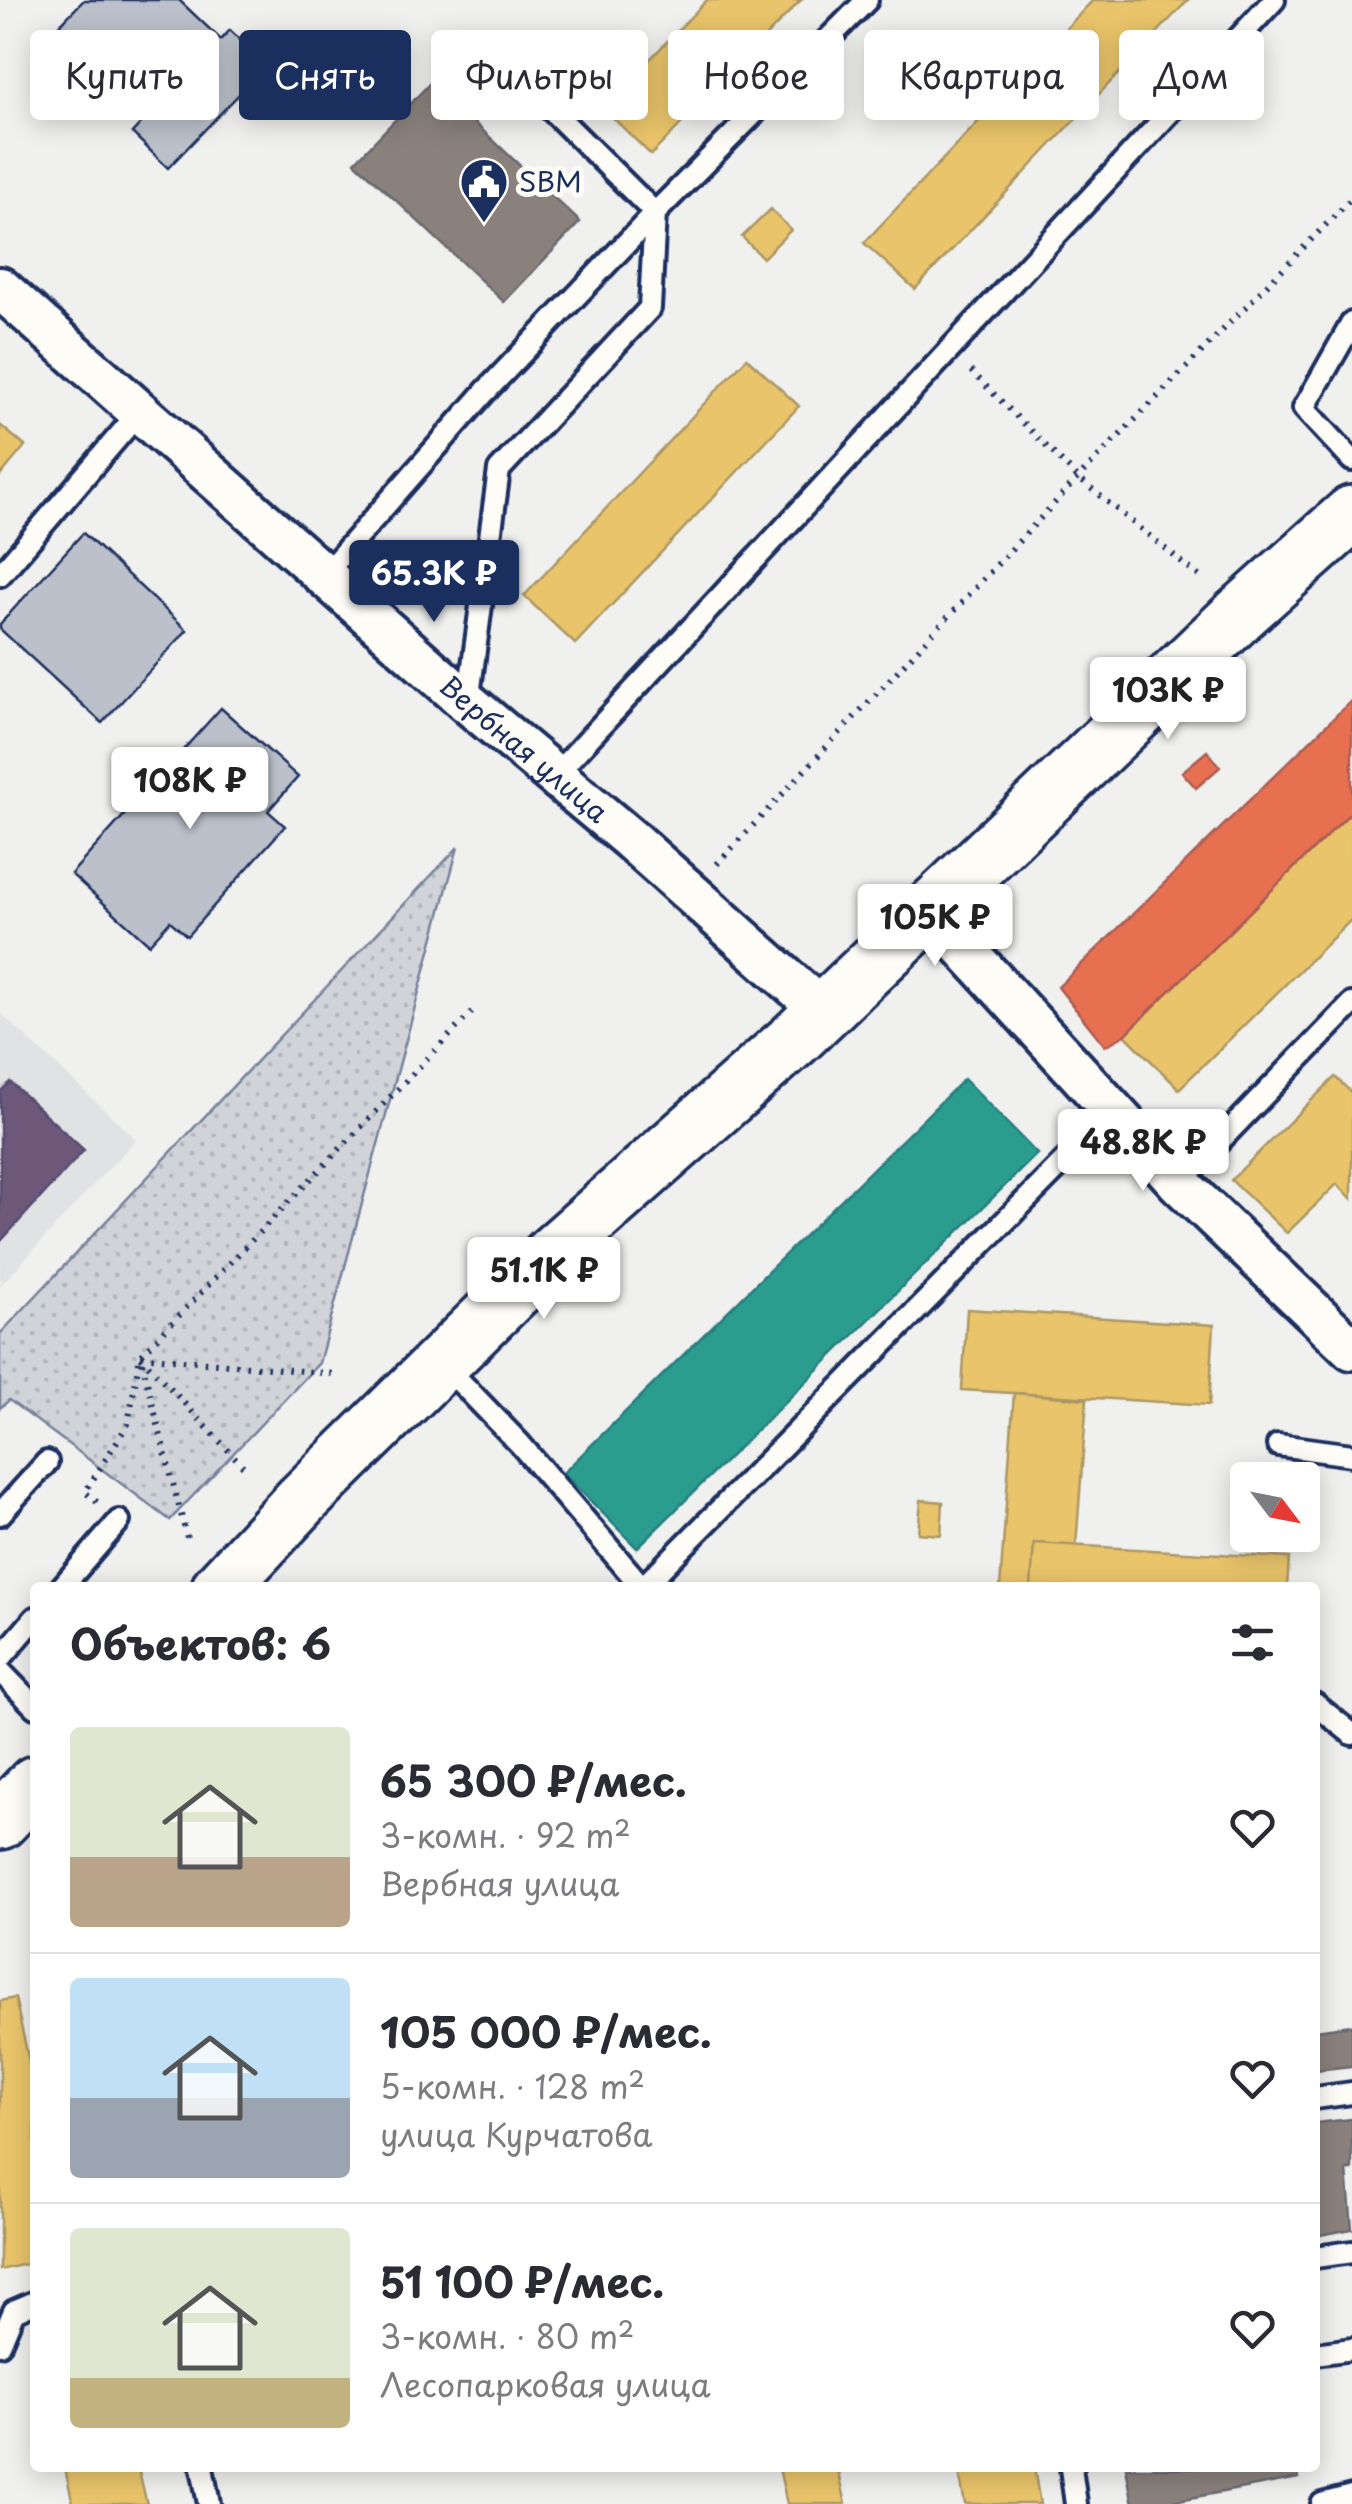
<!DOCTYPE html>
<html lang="ru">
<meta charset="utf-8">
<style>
:root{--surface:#fff;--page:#f7f7f7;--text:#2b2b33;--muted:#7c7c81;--line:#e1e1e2;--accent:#1b2f5e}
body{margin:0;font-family:"Playpen Sans",sans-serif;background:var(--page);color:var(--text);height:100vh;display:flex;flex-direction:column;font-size:38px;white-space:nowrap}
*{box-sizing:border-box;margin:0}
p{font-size:32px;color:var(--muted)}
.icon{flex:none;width:55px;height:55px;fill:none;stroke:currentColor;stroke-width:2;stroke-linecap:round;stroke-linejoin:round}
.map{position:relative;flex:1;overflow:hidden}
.details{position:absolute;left:30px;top:1582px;width:1290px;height:890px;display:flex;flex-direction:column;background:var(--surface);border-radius:10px;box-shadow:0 5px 25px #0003}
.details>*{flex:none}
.top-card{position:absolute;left:30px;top:30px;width:1292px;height:90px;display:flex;gap:20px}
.needle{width:65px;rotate:122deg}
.buttons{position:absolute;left:1230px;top:1462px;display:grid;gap:20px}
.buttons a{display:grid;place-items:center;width:90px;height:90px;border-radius:10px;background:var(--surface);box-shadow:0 5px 25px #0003;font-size:50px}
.price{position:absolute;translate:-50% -85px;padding:0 22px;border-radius:10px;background:#fff;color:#222;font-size:32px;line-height:65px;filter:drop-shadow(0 2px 5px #0008)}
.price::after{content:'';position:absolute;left:50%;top:60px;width:30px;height:22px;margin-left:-15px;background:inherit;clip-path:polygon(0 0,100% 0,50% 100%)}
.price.active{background:var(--accent);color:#fff}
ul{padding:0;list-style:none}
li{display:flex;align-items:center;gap:30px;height:250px;padding:0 40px}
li+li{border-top:2px solid var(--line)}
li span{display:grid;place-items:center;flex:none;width:280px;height:200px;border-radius:10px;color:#555}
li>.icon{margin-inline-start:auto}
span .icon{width:120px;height:120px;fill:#fffc;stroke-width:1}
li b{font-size:42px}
h2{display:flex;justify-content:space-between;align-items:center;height:120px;padding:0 40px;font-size:42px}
.chip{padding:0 35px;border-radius:10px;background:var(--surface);box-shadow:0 5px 25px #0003;font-size:35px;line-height:90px}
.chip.active{background:var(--accent);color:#fff}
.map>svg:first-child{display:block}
.built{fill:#e0e2e3}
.park{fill:url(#park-dots);stroke:#76819b;stroke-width:2.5}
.homes{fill:#e9c46a;stroke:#ab9766;stroke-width:2.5}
.shops{fill:#e76f51;stroke:#aa5c55;stroke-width:2.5}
.offices{fill:#6d597a;stroke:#544c72;stroke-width:2.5}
.schools{fill:#2a9d8f;stroke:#267c80;stroke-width:2.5}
.industry{fill:#8a817c;stroke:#696873;stroke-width:2.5}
.building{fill:#bbc0ca;stroke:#1b2f5e;stroke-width:2.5}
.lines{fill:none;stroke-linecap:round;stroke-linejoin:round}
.lane-casing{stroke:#1b2f5e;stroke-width:28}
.street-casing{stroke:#1b2f5e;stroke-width:48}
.secondary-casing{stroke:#1b2f5e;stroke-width:62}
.path{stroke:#1b2f5e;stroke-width:6;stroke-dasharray:2.5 8;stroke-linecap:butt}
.lane{stroke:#fdfcf7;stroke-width:20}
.street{stroke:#fdfcf7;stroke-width:40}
.secondary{stroke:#fdfcf7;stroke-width:55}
.labels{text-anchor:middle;stroke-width:10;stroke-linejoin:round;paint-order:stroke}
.poi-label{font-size:28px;fill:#1b2f5e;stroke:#fdfcf7;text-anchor:start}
.street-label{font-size:28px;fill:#1b2f5e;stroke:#fdfcf7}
</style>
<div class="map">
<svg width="1352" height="2504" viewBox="0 0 1352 2504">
<defs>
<pattern id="park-dots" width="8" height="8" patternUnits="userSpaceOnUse" patternTransform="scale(2.5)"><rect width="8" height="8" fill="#d0d3d8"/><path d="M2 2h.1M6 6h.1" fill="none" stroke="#b2b5bc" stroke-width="1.8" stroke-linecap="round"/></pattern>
</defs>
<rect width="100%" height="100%" fill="#f0f0ee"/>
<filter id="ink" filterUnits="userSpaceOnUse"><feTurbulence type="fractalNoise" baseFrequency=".01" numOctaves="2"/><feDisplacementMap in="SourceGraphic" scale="20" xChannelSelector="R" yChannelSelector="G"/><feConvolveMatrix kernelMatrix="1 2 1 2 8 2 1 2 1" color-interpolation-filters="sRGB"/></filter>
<g filter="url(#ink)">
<path class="built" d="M0,1013L136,1139L0,1286Z"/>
<path class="park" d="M458,847L319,1363L170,1520L9,1400L0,1408V1334Z"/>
<g class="homes">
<path d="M707,0H801L651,155L603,108Z"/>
<path d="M1093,0H1188L915,289L864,243Z"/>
<path d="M771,209L791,230L763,258L742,237Z"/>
<path d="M747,358L799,406L575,644L524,596Z"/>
<path d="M0,425L25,446L0,476Z"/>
<path d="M1352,811V919L1179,1089L1125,1035Z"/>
<path d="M1335,1077L1352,1093V1199L1337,1184L1287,1233L1231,1180Z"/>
<path d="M967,1309L1214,1325L1209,1405L962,1390Z"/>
<path d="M1014,1393L1087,1399L1076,1546L1034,1543L1031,1588H1000Z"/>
<path d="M921,1500L943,1502L941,1535L918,1533Z"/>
<path d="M1034,1543L1289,1558L1287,1588H1031Z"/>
<path d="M15,1998L35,2088V2262L0,2270V2001Z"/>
<path d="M65,2468H138L147,2504H73Z"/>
<path d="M779,2468H838L846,2504H787Z"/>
<path d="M958,2468H1034L1040,2504H965Z"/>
</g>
<g class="shops">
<path d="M1352,700V811L1125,1035L1105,1046L1058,987Z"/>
<path d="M1207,751L1220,767L1196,788L1182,772Z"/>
</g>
<path class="offices" d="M10,1082L84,1150L0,1242V1092Z"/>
<path class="schools" d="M964,1079L1037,1154L637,1548L563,1473Z"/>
<g class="industry">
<path d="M431,82L580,222L504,302L355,162Z"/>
<path d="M1352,2025V2066L1315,2070V2030Z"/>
<path d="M1352,2119V2170H1347L1352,2229L1320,2235L1318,2223H1315V2123Z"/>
<path d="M1126,2468H1297L1299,2478L1157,2504H1133Z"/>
</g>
<g class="building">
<path d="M84,0H179L221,40L230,30L267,65L168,168L132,133L141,123L86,70L76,80L40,45Z"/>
<path d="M83,533L187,630L102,723L0,629V624Z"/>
<path d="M221,708L298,777L268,811L285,826L187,936L170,921L149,944L71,874Z"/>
</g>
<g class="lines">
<g class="lane-casing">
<g id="lane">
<path d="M1352,323L1304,408L1352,460"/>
<path d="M325,574L485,392L655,213L524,83"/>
<path d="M0,575L141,410"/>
<path d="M468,703L499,470L650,308L655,213L867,0"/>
<path d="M555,775L1274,0"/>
<path d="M1179,1183L1352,1004"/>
<path d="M443,1364L520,1444L642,1587"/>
<path d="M1278,1445L1352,1455"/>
<path d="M0,1514L47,1462"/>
<path d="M61,1588L119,1521"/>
<path d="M642,1588L1115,1110"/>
<path d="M0,1659L35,1618"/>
<path d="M0,1671L35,1707"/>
<path d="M1315,1704L1352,1734"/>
<path d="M1315,2098L1352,2093"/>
<path d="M1315,2257L1352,2252"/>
<path d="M0,2344L14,2311L35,2302"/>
<path d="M1315,2354L1352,2349"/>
<path d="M202,2468L209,2504"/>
<path d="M1071,2468L1076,2504"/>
<path d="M1322,2504L1352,2496"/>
</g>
</g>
<g class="street-casing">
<g id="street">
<path id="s1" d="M0,288L468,703L630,839L824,1012"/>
<path d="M930,911L1179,1183L1352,1349"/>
</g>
</g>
<g class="secondary-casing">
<g id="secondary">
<path d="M220,1588L302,1500L553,1253L795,1039L1239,615L1352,514"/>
<path d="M0,1821L35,1784"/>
</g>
</g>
<g class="path">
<path d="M971,371L1078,478L1205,581"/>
<path d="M717,864L1078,478L1352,198"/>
<path d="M141,1356L334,1374"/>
<path d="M141,1357L243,1466"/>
<path d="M142,1362L187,1538"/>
<path d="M97,1502L85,1492L128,1424L140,1356L476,1008"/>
</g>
<use href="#lane" class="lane"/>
<use href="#street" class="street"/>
<use href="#secondary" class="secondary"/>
</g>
</g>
<defs>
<g id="civic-pin" transform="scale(2.5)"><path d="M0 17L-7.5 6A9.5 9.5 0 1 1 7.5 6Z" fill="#1b2f5e" stroke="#fdfcf7"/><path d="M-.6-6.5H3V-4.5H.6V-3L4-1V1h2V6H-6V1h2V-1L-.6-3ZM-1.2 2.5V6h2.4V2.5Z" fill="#fff"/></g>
</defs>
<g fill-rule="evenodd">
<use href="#civic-pin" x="484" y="182"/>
</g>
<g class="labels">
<g class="poi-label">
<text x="519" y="192">SBM</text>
</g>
<g class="street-label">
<text dy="10" stroke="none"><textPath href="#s1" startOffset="698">Вербная улица</textPath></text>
</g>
</g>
</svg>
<div class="buttons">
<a><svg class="needle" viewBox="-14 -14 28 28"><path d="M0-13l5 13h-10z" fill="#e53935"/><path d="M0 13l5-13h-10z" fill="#7c7c81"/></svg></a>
</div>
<b class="price active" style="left:434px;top:625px">65.3K ₽</b>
<b class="price" style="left:1168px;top:742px">103K ₽</b>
<b class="price" style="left:190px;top:832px">108K ₽</b>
<b class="price" style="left:935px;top:969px">105K ₽</b>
<b class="price" style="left:1143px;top:1194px">48.8K ₽</b>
<b class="price" style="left:544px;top:1322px">51.1K ₽</b>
<div class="top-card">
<a class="chip">Купить</a>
<a class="chip active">Снять</a>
<a class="chip">Фильтры</a>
<a class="chip">Новое</a>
<a class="chip">Квартира</a>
<a class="chip">Дом</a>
</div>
<section class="details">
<h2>Объектов: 6<svg class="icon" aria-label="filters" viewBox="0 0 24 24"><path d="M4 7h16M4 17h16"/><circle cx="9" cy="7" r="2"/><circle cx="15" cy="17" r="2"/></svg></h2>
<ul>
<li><span style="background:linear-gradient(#dfe7d0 65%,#b9a48a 0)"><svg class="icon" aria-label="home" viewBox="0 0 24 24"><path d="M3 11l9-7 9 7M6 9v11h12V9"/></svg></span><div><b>65 300 ₽/мес.</b><p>3-комн. · 92 m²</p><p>Вербная улица</p></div><svg class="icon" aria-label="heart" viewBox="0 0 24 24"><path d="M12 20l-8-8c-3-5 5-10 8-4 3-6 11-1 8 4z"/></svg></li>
<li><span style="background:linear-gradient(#bfe0f5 60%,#9aa5b1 0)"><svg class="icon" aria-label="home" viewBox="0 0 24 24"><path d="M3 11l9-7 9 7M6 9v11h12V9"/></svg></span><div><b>105 000 ₽/мес.</b><p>5-комн. · 128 m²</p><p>улица Курчатова</p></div><svg class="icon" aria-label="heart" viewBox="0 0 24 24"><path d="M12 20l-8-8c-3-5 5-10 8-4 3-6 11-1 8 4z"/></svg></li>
<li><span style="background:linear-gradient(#dfe7d0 75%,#c2b280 0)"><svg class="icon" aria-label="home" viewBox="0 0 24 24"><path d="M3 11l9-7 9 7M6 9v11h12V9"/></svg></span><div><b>51 100 ₽/мес.</b><p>3-комн. · 80 m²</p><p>Лесопарковая улица</p></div><svg class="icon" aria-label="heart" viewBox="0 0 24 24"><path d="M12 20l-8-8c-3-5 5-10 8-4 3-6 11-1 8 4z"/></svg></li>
</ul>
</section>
</div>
